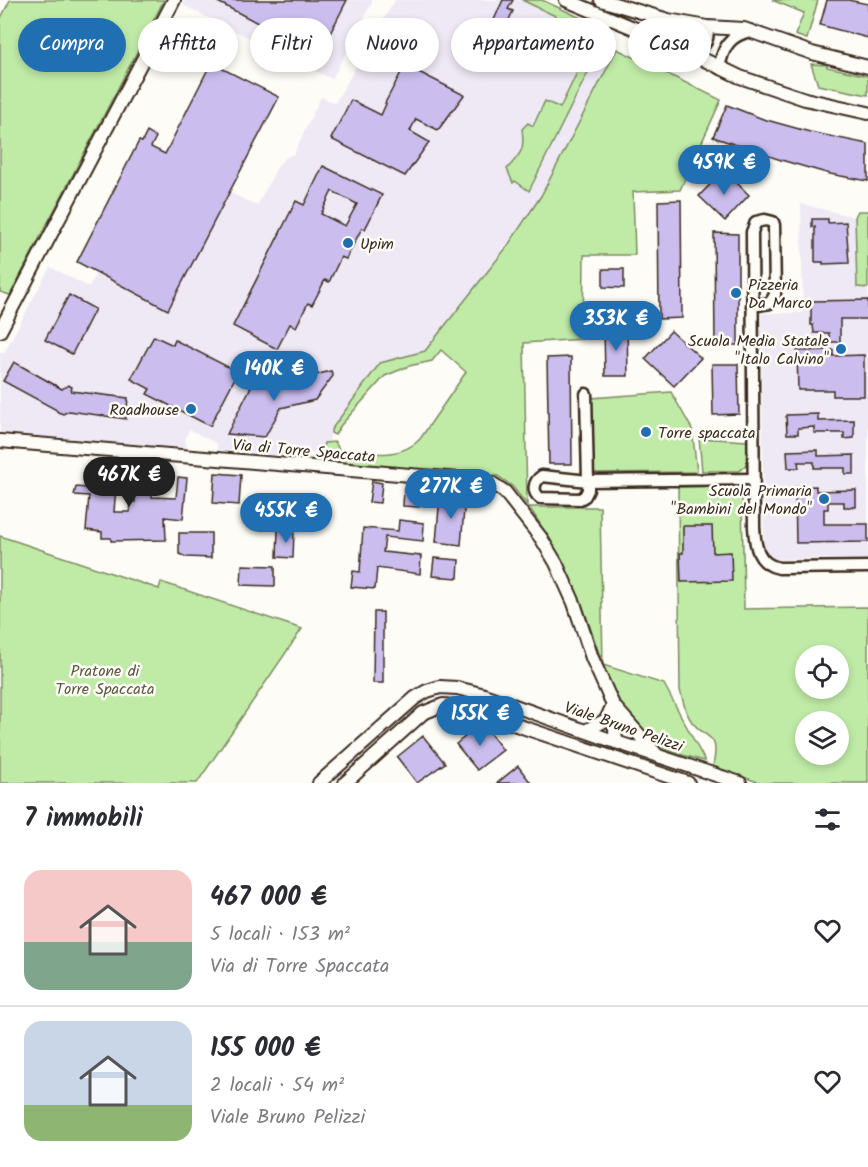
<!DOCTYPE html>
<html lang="it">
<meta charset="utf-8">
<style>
:root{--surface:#fff;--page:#f2f2f3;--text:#2b2b33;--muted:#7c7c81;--line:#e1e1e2;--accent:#1f6fb2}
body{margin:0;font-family:Kalam,sans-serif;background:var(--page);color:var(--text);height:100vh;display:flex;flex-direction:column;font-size:22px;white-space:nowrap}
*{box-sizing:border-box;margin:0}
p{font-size:20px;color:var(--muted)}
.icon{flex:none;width:33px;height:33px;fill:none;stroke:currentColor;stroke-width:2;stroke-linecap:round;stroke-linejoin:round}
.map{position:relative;height:783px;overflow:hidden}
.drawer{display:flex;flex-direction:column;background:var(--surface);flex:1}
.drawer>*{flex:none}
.guide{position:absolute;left:18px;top:18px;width:832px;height:54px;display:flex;gap:12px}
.tools{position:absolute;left:795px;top:645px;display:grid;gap:12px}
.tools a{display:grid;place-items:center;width:54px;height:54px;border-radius:50%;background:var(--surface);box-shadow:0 3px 9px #0003;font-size:30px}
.price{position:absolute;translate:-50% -51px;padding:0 14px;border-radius:21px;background:var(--accent);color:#fff;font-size:20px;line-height:39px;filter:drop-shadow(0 2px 3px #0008)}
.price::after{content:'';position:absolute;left:50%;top:36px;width:18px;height:14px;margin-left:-9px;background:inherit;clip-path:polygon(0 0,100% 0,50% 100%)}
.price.on{background:#222;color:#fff}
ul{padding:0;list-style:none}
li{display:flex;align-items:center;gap:18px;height:150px;padding:0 24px}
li+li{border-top:2px solid var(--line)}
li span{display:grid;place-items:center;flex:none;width:168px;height:120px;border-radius:18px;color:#555}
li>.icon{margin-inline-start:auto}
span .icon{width:72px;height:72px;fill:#fffc;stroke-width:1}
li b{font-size:26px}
h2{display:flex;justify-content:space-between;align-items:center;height:72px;padding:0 24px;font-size:26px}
.chip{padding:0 21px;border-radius:27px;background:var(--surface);box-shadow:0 3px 9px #0003;font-size:21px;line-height:54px}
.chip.on{background:var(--accent);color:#fff}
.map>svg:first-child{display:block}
.built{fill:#eee9f5}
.green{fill:#c0eba7;stroke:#7e8a62;stroke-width:1.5;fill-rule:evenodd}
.building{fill:#cbbeef;stroke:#3b2a1e;stroke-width:1.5;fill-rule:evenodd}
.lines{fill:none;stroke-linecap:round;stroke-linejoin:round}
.minor-casing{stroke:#3b2a1e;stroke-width:15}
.tertiary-casing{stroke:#3b2a1e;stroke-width:16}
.minor{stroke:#fdfcf7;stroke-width:10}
.tertiary{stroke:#fdfcf7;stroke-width:12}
.poi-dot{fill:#1f6fb2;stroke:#fdfcf7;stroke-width:2}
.labels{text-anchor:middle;stroke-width:5;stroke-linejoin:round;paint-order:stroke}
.poi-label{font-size:16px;fill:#3b2a1e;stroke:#fdfcf7;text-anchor:start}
.street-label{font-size:16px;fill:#3b2a1e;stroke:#fdfcf7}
.park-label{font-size:16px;fill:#5c5a40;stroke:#fdfcf7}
</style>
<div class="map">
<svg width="868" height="783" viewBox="0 0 868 783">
<rect width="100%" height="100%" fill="#fdfcf7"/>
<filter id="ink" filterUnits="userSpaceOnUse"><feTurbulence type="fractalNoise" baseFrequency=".0167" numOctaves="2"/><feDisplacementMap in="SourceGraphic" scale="12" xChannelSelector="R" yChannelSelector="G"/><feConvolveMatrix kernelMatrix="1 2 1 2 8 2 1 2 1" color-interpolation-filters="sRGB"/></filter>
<g filter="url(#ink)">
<g class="built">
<path d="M185,0H373L332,79L183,5Z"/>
<path d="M395,0H522L596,35L617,49L541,196L479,282L425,351L380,364L331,430L329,442L324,444L322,452L285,456L217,450V444L189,429L185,440L187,446L184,448L0,433V352L4,353L50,267L89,287L157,156L257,206L279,164L285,158L294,154L321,97L335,103Z"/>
<path d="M801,204L855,217L857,287L868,288V559H775L768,557L764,551L761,313H803Z"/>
</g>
<g class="green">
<path d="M10,0H164L10,295L0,292V20Z"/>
<path d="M522,0H542L592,23C600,31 601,39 599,50L529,191L515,181L513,183L507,169C521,153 525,151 522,129L528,123L533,126L545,101L560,108L595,35Z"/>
<path d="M772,0H818L807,39L795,35L804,13Z"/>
<path d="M617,49L721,100L680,190L633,192L635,255H584L583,339L524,343L527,505L512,486L498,476L331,462L322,452L324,443L335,442L340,451C367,452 399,461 420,439L466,372L441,350L432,361L409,366L385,376L341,425L335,435L331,433V430L380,363L425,351L506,248L541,196Z"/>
<path d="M811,64L827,65V67L868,76V95L818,85Z"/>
<path d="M858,211H868V288L857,287L855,217Z"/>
<path d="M671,392L692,429L697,472L592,473L591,398Z"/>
<path d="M699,438L747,441L746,466L739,471H702Z"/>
<path d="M734,486L742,493L744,609L868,607V783H760L713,766C720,732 708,742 692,722C685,713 683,700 680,690L678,487ZM806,656H838V688H806ZM806,722H838V754H806Z"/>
<path d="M529,507H600L603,665L664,684L705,761C686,756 665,752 650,740C606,702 598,639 576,590C563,560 547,534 529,507Z"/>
<path d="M0,536L159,589L161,582L302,629L197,783H0Z"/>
</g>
<g class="building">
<path d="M214,0H347L319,55Z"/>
<path d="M503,0H513L508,9L513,11L503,33L498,31L490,47L483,44Z"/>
<path d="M827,0H848L868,4V38L820,25Z"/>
<path d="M211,63L279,97L168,310L77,262L139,141L142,142L147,132L156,137L151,147L165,154Z"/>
<path d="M405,65L464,95L438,130L416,119L410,131L429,142L405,176L331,139L351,100L381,115L386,104L385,103Z"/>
<path d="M727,105L763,119L810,132L868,144V181L830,174L781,160L713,137Z"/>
<path d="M323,166L382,195L365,229L362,228L346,259L341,257L329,282L325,280L312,305L308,303L296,327L290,324L277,349L233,326L296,201L304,205ZM332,191L357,204L345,226L321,214Z"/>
<path d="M724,170L749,195L725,221L699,196Z"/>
<path d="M681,200L682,318L659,319L658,201Z"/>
<path d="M812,219H828V223L846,222L849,263L823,264V262H815V227H812Z"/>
<path d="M714,233L738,234V345H715Z"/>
<path d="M603,269H624V288L603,287Z"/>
<path d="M69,295L95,309L72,354L45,340Z"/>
<path d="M868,300V319H840V342H829V333H814L813,325H811V301Z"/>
<path d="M604,327H627L628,376H605Z"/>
<path d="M671,331L701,358L674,386L645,359Z"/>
<path d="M154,336L173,345L175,340L238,372L210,426L147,394L150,389L131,379Z"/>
<path d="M833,350V356L864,355V396H833V390H798L797,351Z"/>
<path d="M571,357L572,464H549L547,358Z"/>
<path d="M14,362L62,389L68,385L72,387L71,391L128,398L126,419L69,411L63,414L58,412L55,409L3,381Z"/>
<path d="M712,364H738L739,414L713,415Z"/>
<path d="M331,371L333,376L315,400L281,408L265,437L227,434L258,373L279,384Z"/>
<path d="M818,414V421L854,420V438L844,439V433H814V427L798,428V434H787L786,415Z"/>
<path d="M818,450V456L854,455V474H845V468H814V462H798L799,468H788L787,451Z"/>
<path d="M108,463L120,464V473H117L114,512H130L131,502H135V479L143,480V485L152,486V497L176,498L178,477L187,478L183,519L165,517L166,540L111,541V538H102V532L86,530L89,496L74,495L76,487L87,488V469H108Z"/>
<path d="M215,473L241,475L239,505L213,503Z"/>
<path d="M372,481L382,483L380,503L369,502Z"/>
<path d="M816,486V491L856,490V507H844V502H828V509H824V524H868V542L796,543L795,487Z"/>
<path d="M404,488L420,489L419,507L403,506Z"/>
<path d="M440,496L465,498L461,545L436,542Z"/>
<path d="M399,520L424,523L423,541L385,537L383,552L421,556L420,574L377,568L375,589L351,587L353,571L360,572L363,528L398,531Z"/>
<path d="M683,526H712L713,553L731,552L732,581L681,582L680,553H683Z"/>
<path d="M278,530H294L293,558L277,557Z"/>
<path d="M179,533H211V558L186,557L179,554Z"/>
<path d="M434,558L459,560L458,578L432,576Z"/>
<path d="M242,565L275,566V586L241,585Z"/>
<path d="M374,612H383V683H373Z"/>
<path d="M482,723L503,750L477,770L456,744Z"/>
<path d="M423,736L445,763L417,783L397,757Z"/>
<path d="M518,766L531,783H497Z"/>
</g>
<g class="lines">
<g class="minor-casing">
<g id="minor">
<path d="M686,51C702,53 710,42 707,27"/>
<path d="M719,68C723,48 729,35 751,31"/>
<path d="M752,306L770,303L775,295L774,225L773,222L765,220L756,222L752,232L754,527C755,547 758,564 779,568L868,567"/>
<path d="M586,394L588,481L754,479"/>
<path d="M542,476L588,481V490L585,496L580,499L540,498C532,492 533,482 542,476Z"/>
</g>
</g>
<g class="tertiary-casing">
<g id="tertiary">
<path d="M566,0L665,41L740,77L805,99L868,113"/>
<path d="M601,0L668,20L707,27L744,29L812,53L868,67"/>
<path d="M0,331L174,0"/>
<path d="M0,441L471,480L493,484L505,492L541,538L556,563L574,603L592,658L613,705L616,742"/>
<path d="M613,705L657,755"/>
<path d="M585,731L606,720L613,705"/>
<path d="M319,783L415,698L427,691L440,687L457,688L481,694L616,742L740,783"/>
<path d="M345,783L423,713L443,705L463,707L688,783"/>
</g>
</g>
<use href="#minor" class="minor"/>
<use href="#tertiary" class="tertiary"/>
</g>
</g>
<g class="poi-dot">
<circle cx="348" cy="243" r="6"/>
<circle cx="736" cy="293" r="6"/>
<circle cx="841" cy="349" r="6"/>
<circle cx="191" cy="409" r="6"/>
<circle cx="646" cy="432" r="6"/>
<circle cx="824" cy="499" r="6"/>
</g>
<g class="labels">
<g class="poi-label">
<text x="360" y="249">Upim</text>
<text x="748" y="290">Pizzeria<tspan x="748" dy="18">Da Marco</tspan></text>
<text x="829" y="346" text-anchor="end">Scuola Media Statale<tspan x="829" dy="18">"Italo Calvino"</tspan></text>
<text x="179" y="415" text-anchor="end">Roadhouse</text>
<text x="658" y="438">Torre spaccata</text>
<text x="812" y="496" text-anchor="end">Scuola Primaria<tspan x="812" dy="18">"Bambini del Mondo"</tspan></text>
</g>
<g class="street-label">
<text transform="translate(304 450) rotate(5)" y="6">Via di Torre Spaccata</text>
<text transform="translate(624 726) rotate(19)" y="6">Viale Bruno Pelizzi</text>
</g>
<g class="park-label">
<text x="105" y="676">Pratone di<tspan x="105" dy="18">Torre Spaccata</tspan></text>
</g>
</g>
</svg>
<div class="tools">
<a><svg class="icon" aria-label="locate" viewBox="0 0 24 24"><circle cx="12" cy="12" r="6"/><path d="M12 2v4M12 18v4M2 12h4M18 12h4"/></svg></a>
<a><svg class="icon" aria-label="layers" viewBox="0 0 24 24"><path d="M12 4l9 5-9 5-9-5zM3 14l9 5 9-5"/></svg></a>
</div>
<b class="price" style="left:724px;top:196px">459K €</b>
<b class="price" style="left:616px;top:352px">353K €</b>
<b class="price" style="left:274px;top:402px">140K €</b>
<b class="price on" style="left:129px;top:508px">467K €</b>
<b class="price" style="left:451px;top:520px">277K €</b>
<b class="price" style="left:286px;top:544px">455K €</b>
<b class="price" style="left:480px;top:747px">155K €</b>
<div class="guide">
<a class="chip on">Compra</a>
<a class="chip">Affitta</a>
<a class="chip">Filtri</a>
<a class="chip">Nuovo</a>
<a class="chip">Appartamento</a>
<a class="chip">Casa</a>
</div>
</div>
<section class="drawer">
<h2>7 immobili<svg class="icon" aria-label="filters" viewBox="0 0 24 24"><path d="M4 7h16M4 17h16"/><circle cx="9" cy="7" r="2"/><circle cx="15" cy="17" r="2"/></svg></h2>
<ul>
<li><span style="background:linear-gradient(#f6c9c9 60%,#7fa58c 0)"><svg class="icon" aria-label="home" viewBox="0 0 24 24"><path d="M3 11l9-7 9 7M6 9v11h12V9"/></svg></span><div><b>467 000 €</b><p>5 locali · 153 m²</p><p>Via di Torre Spaccata</p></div><svg class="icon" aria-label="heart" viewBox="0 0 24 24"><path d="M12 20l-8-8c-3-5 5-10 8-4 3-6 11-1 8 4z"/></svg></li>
<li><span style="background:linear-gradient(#c9d6e8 70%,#8fb573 0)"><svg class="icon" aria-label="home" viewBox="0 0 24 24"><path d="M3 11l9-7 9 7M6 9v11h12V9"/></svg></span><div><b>155 000 €</b><p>2 locali · 54 m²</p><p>Viale Bruno Pelizzi</p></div><svg class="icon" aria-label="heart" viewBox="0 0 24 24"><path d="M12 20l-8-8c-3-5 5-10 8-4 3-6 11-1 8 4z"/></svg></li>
</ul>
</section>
